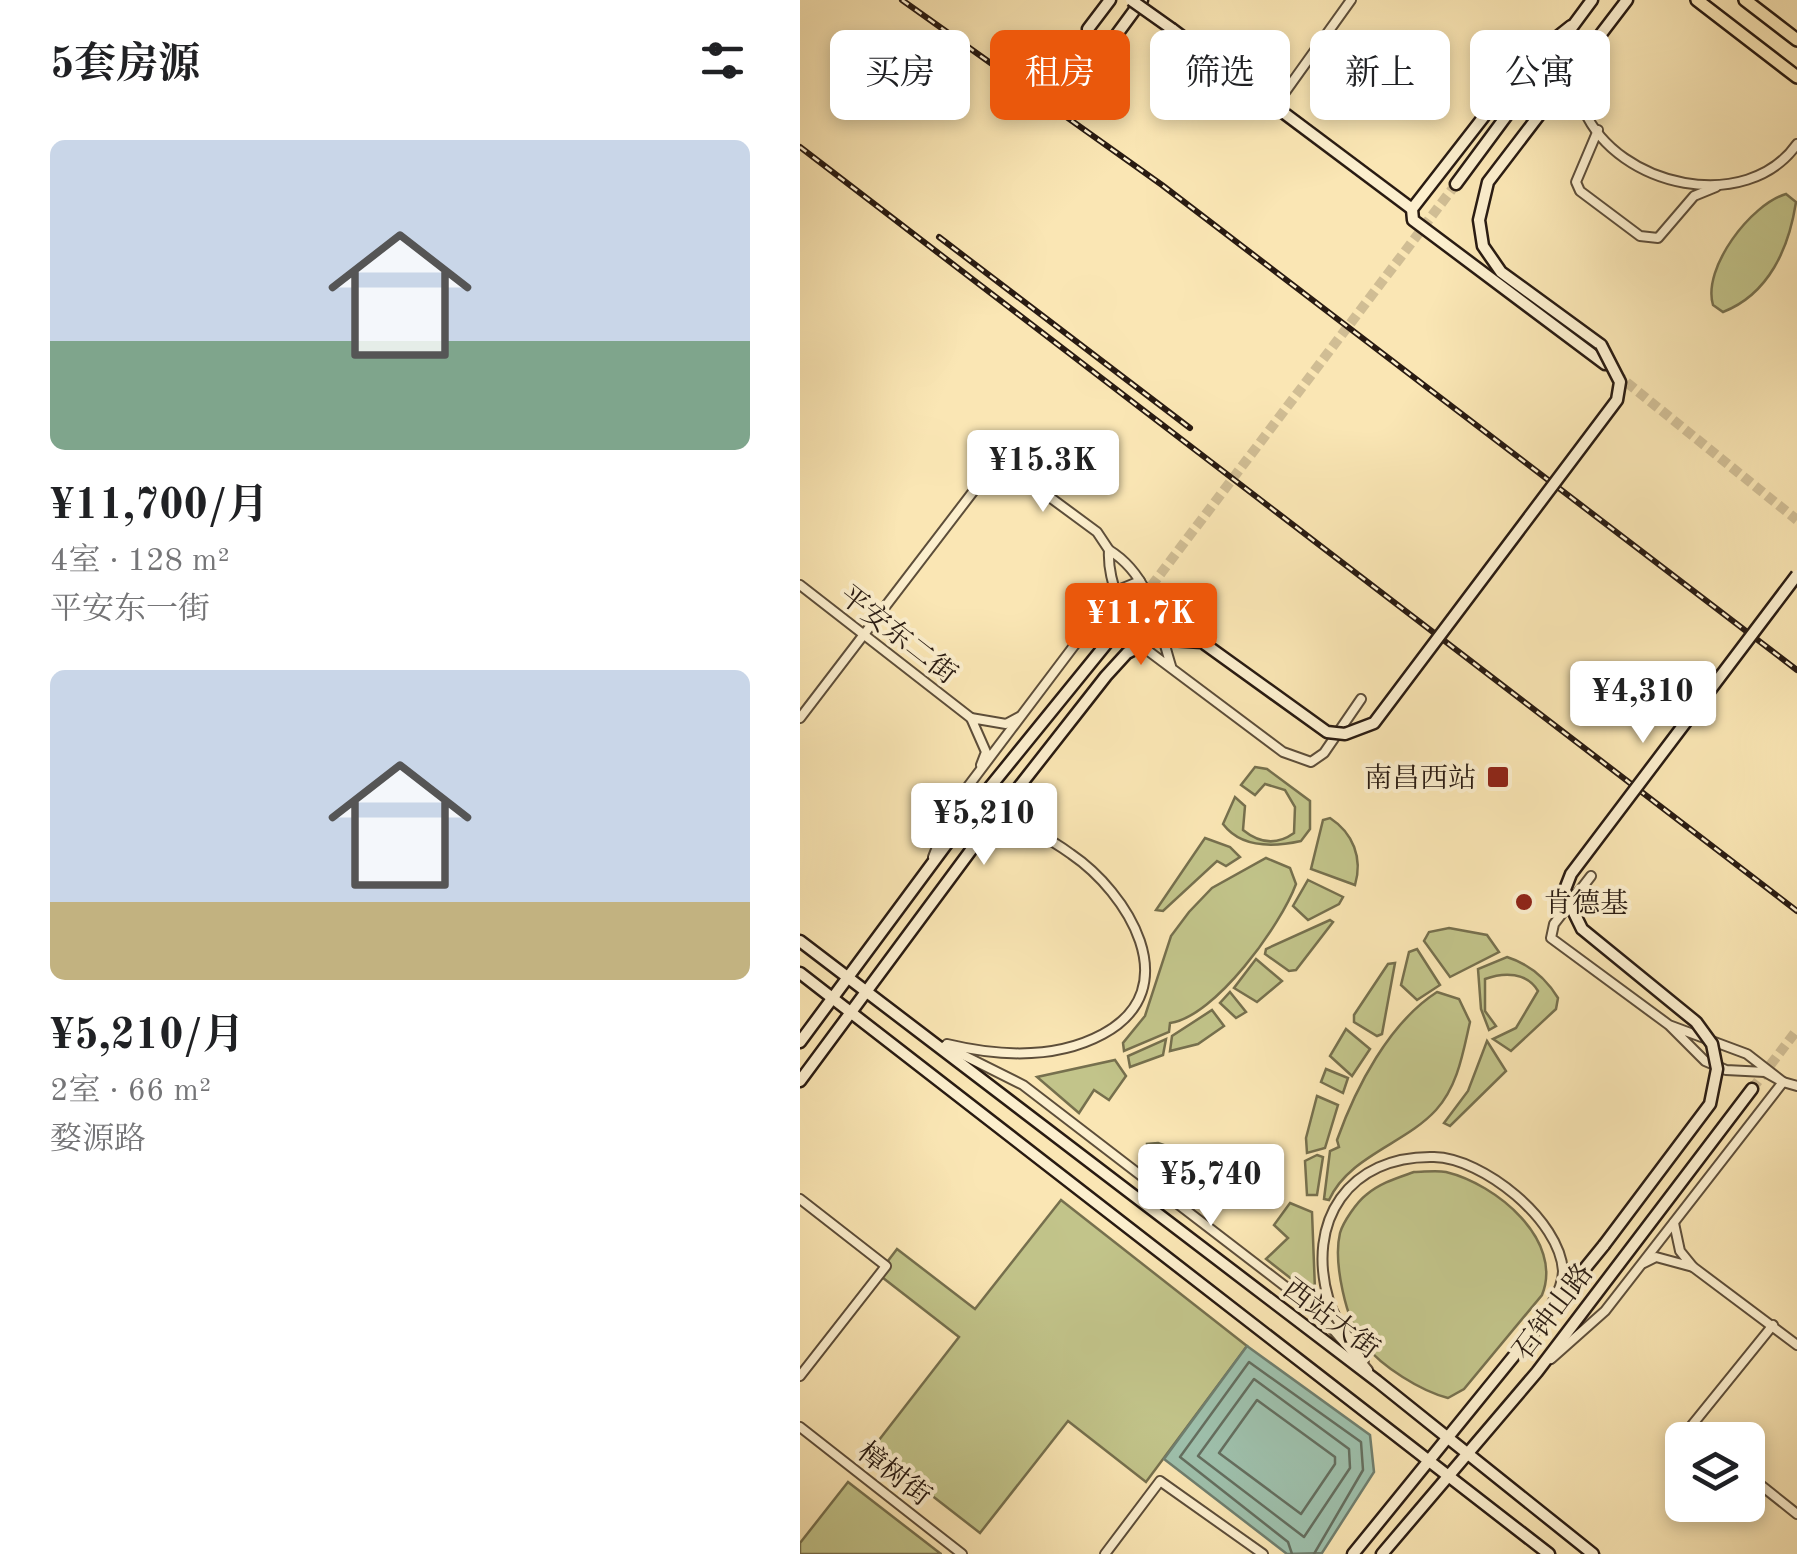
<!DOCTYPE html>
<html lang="zh">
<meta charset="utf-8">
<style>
:root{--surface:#fff;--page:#f6f6f6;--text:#202124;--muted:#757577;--accent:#ea580c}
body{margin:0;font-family:"Old Standard TT","Noto Serif SC",serif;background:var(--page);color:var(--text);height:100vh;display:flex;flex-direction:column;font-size:38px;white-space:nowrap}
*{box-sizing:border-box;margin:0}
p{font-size:32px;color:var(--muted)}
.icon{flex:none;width:55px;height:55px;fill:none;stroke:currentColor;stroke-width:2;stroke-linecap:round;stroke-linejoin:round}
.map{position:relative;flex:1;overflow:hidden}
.panel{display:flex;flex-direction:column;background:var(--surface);width:800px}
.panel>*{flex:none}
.guide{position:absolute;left:30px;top:30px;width:815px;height:90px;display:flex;gap:20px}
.controls{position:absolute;left:865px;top:1422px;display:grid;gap:20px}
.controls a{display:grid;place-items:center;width:100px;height:100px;border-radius:15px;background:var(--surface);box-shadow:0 5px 15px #0003;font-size:50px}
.price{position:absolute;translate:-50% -85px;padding:0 22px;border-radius:10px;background:#fff;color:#222;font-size:32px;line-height:65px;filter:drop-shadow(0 2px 5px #0008)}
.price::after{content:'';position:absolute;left:50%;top:60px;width:30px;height:22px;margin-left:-15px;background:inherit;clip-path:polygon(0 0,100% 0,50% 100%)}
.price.selected{background:var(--accent);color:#fff}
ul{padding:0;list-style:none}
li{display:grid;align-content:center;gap:20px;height:530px;padding:0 50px}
li span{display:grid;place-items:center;height:310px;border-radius:15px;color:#555}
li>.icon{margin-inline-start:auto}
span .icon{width:180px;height:180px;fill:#fffc;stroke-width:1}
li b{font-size:42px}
h2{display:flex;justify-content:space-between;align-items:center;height:120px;padding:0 50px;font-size:42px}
.tag{padding:0 35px;border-radius:15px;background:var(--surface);box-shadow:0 5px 15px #0003;font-size:35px;line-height:90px}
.tag.selected{background:var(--accent);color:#fff}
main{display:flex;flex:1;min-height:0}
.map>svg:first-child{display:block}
.green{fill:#c2c48a;stroke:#76704e;stroke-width:2.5}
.water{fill:#9ec0ac;stroke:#6f7e6e;stroke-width:2.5}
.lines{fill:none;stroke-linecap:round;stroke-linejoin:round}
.shore{stroke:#646e5f;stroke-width:2.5}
.secondary-tunnel{stroke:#d0bd94;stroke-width:10;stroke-dasharray:10 5;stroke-linecap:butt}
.street-casing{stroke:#5d4e3a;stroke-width:12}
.secondary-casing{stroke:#291b12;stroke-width:15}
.primary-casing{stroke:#291b12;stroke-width:16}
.street{stroke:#fcefce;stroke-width:8}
.secondary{stroke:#fcefce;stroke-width:10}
.primary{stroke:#fae6b4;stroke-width:11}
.rail-casing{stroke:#291b12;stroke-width:6}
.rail{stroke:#fcefce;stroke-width:2.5;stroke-dasharray:8;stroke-linecap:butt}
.secondary-bridge-casing{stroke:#291b12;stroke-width:15;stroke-linecap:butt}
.secondary-bridge{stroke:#fcefce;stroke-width:10}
.poi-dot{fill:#8f2418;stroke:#fcefce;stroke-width:4}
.labels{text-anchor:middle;stroke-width:8;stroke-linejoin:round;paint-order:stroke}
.street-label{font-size:28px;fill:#291b12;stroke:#fcefce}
.poi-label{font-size:28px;fill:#291b12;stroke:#fcefce;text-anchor:end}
</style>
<main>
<section class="panel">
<h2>5套房源<svg class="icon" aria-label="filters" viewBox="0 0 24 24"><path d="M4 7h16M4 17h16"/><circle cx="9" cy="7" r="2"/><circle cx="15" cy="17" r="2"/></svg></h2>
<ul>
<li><span style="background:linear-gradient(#c9d6e8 65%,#7fa58c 0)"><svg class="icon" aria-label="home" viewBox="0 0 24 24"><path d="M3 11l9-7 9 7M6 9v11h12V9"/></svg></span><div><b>¥11,700/月</b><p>4室 · 128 m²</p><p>平安东一街</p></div></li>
<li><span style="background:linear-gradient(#c9d6e8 75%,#c2b280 0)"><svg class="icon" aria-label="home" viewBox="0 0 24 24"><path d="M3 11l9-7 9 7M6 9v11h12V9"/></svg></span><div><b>¥5,210/月</b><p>2室 · 66 m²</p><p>婺源路</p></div></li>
</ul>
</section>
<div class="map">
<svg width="997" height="1554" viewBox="0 0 997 1554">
<rect width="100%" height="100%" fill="#fae6b4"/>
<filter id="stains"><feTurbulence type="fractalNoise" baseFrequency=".002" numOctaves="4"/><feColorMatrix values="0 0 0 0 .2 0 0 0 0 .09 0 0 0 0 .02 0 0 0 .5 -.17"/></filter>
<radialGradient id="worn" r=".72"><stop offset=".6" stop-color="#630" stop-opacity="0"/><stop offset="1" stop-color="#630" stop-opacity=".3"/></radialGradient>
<g class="green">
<path d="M986,194L996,202C989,248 969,294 923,312L913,305C902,268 951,204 986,194Z"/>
<path d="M455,767L467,769L510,801V829L501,841C474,847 441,848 423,824L435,797L445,806L443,830C459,843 476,846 494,833L495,807L485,790L465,784L455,795L441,785Z"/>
<path d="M530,818C553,833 563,858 555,885L511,869L523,820Z"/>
<path d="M405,838L430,847L440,857L426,866L417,861L363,911L356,910Z"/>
<path d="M466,858L490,868L496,884C481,925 415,1017 370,1023L369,1032L324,1051L323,1043L345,1016L371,936L389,912L412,888Z"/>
<path d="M508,880L543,897L539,904L508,920L493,906Z"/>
<path d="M530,920L533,922L496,970L489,971L465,954L466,949Z"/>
<path d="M649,928L687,935L699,952L650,977L624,941L629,932Z"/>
<path d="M617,949L640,985L617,1000L601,985L609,952Z"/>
<path d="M707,957C729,964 746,978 758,998L756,1009L711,1051L693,1039L716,1028L738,991C727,972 704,972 685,979V1011L696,1026L689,1030L681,1009L678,969Z"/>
<path d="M456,959L482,981L457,1002L434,988Z"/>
<path d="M595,963L582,1034L577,1036L554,1022V1015L588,964Z"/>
<path d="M430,992L446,1012L436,1018L420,1003Z"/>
<path d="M637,992L659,999L670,1022C663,1052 658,1086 636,1110C605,1144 549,1156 529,1200L524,1199L530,1151L539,1147L537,1140C556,1087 589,1023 637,992Z"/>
<path d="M412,1010L424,1026L398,1044L370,1051L372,1036Z"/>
<path d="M546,1029L570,1049L552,1076L530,1056Z"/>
<path d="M366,1039L363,1055L330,1067L328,1056Z"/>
<path d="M687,1041L706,1071L650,1126L644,1123L668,1091Z"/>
<path d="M315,1060L326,1076L309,1100L294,1090L279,1113L237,1077Z"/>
<path d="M526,1069L548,1078L543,1093L521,1082Z"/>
<path d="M517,1096L538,1105L525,1148L507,1153L506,1138Z"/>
<path d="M358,1143C388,1152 407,1169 424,1197L420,1206C403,1204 348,1162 347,1144Z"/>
<path d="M517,1155L523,1157L517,1195H507L505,1161Z"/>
<path d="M614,1172C624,1172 636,1170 646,1172C696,1184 764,1240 742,1295L664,1389L648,1398C621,1391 582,1367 564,1344C546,1321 533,1262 540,1233C543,1222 557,1202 566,1195C580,1183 597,1178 614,1172Z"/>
<path d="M261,1200L447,1346L346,1482L268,1421L180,1533L72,1449L159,1337L78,1274L97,1249L175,1309Z"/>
<path d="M490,1203L512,1212L515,1290L507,1291L466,1259L488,1238L474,1225Z"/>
<path d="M48,1482L141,1554H142H0V1543Z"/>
</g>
<path class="water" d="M447,1346L570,1435L574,1472L522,1553L487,1554L364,1459Z"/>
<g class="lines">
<g class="shore">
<path d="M454,1379L549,1449L550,1468L504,1537L398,1456Z"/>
<path d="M457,1400L535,1457V1464L501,1514L419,1453Z"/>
<path d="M492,1554L488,1542L380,1457L449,1362L561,1442L563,1470L514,1554"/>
</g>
<g class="secondary-tunnel">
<path d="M815,373L997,520"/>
<path d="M324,622L656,184"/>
<path d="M952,1089L997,1030"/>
</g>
<g class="street-casing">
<g id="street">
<path d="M779,64C779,80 778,96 784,110C818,188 947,215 997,144"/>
<path d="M473,109L551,0"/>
<path d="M798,130L776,182L780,191L840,236L858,238L894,196L916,187"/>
<path d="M0,585L171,718"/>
<path d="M371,666C358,623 350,575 309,550C307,581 325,621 343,647L483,752L511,762L524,753L561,699"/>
<path d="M0,718L198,459L297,532L309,550"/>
<path d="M181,765L186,752L171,718L206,724L219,717"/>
<path d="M133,857L154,805L304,606L318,590L340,581"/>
<path d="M791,876L754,924L751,938L869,1025L905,1061L926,1070L965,1072L983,1082L947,1054L869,1025"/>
<path d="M147,1044C197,1056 255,1060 303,1034C388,988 327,892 271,854C253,841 232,827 208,832C197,834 185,843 174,848"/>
<path d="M145,1046L223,1085L516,1310L568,1370"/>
<path d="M0,1199L86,1266L0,1376"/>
<path d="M844,1263L856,1257L893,1267L880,1251L874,1223"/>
<path d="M893,1267L997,1345"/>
<path d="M751,1359L805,1311L983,1082L997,1086"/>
<path d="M564,1360C553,1342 535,1321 529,1301C505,1221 549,1155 634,1157C683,1158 760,1220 763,1271C763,1284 756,1295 750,1307"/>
<path d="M0,1427L162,1554"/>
<path d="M902,1440L888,1430L973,1325"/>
<path d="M948,1475L997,1514"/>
<path d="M305,1554L360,1481L463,1554"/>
</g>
</g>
<g class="secondary-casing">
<g id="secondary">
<path d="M771,26L727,61L612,209L613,220L805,364"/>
<path d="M288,29L310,0"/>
<path d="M372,29L612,209"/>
<path d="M309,45L342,0"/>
<path d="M656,184L792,0"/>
<path d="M801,345L701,272L683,246L679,220L688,182L827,0"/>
<path d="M0,941L577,1381L793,1554"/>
<path d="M0,973L749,1554"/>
<path d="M0,1042L177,803L324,622"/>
<path d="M0,1081L197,815"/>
<path d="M553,1554L804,1245"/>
<path d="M582,1554L737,1372L952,1089"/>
</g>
</g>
<g class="primary-casing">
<g id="primary">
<path d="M897,0L997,77"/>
<path d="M945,0L997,40"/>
</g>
</g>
<use href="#street" class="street"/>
<use href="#secondary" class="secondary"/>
<use href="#primary" class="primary"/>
<g class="rail-casing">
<g id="rail">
<path d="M102,0L362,185L997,670"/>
<path d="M0,147L997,911"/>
<path d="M139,237L390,428"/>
</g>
</g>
<use href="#rail" class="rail"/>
<g class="secondary-bridge-casing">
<g id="secondary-bridge">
<path d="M331,0L372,29"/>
<path d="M197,815L306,676L327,653L354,639L402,642L527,732L545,734L574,723L817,400L820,382L801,345"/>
<path d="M804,1245L910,1104L917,1069L912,1044L896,1022L782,929L764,892L771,874L997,575"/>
</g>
</g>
<use href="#secondary-bridge" class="secondary-bridge"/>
</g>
<g class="poi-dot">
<rect x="686" y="765" width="24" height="24" rx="5"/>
<circle cx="724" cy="902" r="10"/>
</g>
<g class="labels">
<g class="street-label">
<text transform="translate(99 634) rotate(38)" y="10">平安东二街</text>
<text transform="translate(752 1311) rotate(-53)" y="10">石钟山路</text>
<text transform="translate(532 1318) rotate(37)" y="10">西站大街</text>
<text transform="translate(95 1473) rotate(38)" y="10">樟树街</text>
</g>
<g class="poi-label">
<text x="676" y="787">南昌西站</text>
<text x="744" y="912" text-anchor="start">肯德基</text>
</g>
</g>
<rect width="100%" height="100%" filter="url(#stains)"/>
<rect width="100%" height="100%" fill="url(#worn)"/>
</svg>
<div class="controls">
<a><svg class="icon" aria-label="layers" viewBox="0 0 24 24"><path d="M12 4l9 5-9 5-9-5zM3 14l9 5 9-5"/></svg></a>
</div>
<b class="price" style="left:243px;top:515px">¥15.3K</b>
<b class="price selected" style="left:341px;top:668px">¥11.7K</b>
<b class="price" style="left:843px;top:746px">¥4,310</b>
<b class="price" style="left:184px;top:868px">¥5,210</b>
<b class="price" style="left:411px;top:1229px">¥5,740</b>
<div class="guide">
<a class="tag">买房</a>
<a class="tag selected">租房</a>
<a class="tag">筛选</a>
<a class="tag">新上</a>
<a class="tag">公寓</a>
</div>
</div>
</main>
